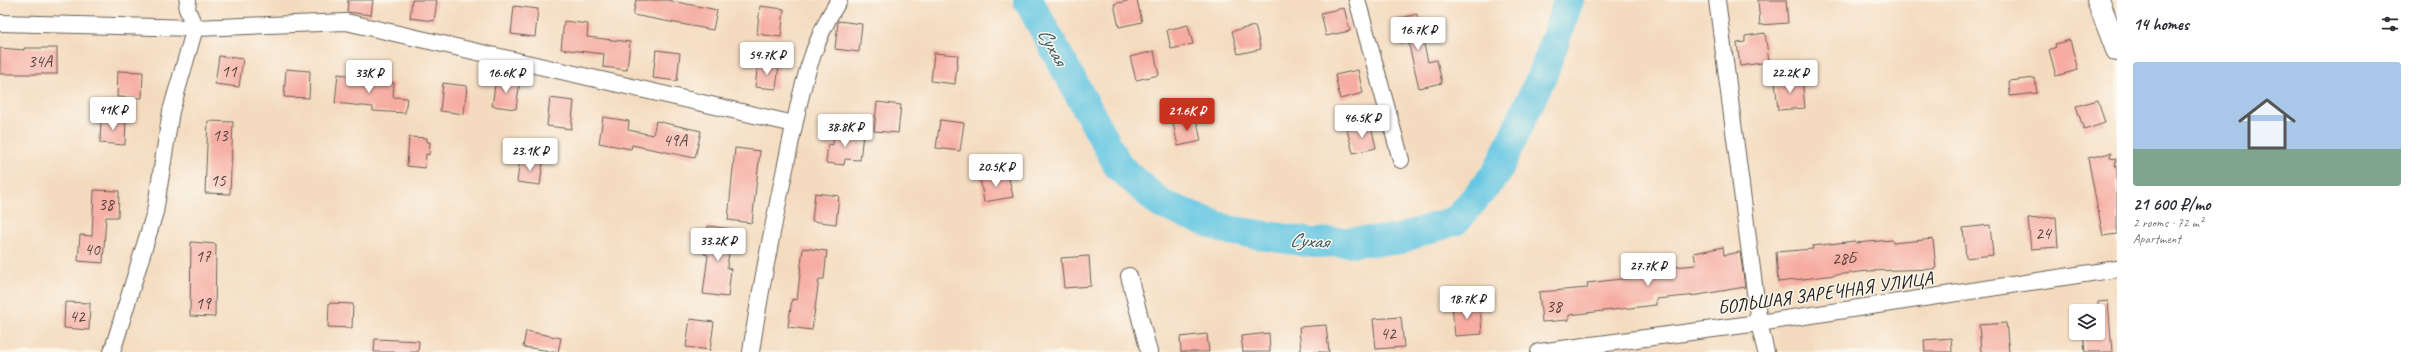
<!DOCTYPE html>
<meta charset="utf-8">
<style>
:root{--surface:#fff;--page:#f7f7f7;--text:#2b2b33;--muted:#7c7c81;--accent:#c8321e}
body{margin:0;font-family:Caveat,sans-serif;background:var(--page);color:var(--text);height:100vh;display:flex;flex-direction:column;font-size:15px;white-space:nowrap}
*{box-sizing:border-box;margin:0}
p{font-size:13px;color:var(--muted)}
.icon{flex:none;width:22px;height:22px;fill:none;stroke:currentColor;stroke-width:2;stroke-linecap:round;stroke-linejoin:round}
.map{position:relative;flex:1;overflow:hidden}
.sheet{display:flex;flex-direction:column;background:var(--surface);width:300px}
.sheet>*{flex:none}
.tools{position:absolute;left:2069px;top:304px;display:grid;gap:8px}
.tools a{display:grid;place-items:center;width:36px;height:36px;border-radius:4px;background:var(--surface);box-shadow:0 1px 3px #0004;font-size:20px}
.price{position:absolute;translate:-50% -34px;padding:0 9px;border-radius:4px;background:#fff;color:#222;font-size:13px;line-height:26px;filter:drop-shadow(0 1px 2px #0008)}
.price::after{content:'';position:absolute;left:50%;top:24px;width:12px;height:9px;margin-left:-6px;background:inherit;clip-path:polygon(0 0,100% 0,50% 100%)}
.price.current{background:var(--accent);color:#fff}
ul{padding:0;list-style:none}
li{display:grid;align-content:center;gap:8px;height:212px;padding:0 16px}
li span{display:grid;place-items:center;height:124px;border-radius:4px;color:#555}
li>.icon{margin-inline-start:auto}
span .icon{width:72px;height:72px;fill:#fffc;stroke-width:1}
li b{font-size:17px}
h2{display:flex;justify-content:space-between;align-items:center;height:48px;padding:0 16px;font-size:17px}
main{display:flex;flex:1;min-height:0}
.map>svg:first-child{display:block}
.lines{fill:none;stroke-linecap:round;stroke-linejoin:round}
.river{stroke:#64c6e2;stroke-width:30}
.building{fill:#f6aca1}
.minor-casing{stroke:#685f55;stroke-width:18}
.secondary-casing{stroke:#685f55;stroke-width:24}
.minor{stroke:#fff;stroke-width:16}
.secondary{stroke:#fff;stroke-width:22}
.labels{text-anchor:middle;stroke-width:3;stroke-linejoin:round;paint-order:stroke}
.number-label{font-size:17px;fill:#52403d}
.street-label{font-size:19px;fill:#1c1c1c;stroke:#fbf7ec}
.water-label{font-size:20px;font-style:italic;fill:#355861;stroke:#fbf7ec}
</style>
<main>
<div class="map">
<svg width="2117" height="352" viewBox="0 0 2117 352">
<rect width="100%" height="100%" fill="#fbf7ec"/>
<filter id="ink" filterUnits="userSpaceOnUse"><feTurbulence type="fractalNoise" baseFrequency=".025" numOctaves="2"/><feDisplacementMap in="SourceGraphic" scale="8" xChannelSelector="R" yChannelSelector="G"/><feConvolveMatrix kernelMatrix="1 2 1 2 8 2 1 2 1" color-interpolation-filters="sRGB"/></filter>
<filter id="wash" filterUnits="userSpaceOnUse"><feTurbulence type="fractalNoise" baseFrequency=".012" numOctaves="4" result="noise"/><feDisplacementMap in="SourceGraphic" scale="16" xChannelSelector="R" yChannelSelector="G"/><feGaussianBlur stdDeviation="0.9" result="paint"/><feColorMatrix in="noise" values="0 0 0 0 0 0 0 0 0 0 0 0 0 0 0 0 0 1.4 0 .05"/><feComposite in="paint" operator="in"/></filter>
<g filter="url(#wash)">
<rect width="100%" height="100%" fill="#f4dbbf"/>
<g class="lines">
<path class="river" d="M1028,0L1119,167L1161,204L1228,230L1313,243L1396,240L1457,220L1497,172L1544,71L1569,0"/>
</g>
<g id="blocks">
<g class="building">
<path d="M348,0H373L371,15L347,12Z"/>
<path d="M412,0H437L434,21L410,18Z"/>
<path d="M636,0H667L717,10L713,30L633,15Z"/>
<path d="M1131,0H1137L1142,22L1119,27L1114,4Z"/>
<path d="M1758,0H1786L1788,23L1760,25Z"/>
<path d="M514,6L538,9L535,37L511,34Z"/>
<path d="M760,6L784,9L781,37L757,34Z"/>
<path d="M1344,8L1350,31L1326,36L1321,13Z"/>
<path d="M1417,14L1428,62L1437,60L1442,83L1419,88L1408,41L1400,43L1394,20Z"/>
<path d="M564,21L588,24L587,37L630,42L627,70L603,67L604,54L561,49Z"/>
<path d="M838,21L862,24L859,52L835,49Z"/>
<path d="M1188,25L1193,44L1171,49L1167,30Z"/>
<path d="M1255,26L1261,49L1238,54L1232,31Z"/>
<path d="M1765,33L1769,62L1740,66L1737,43L1745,42V36Z"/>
<path d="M2070,40L2078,70L2056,76L2049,50L2056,47L2055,44Z"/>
<path d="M0,48L24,50V48H57V74H0Z"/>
<path d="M656,50L680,53L677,81L653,78Z"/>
<path d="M1154,51L1159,75L1136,80L1130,57Z"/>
<path d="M934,53L958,55L955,84L931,81Z"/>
<path d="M219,56L243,59L239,87L215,84Z"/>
<path d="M758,62L779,64L776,89L755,87Z"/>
<path d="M286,69L310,71L309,98L284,97Z"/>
<path d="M1358,70L1363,93L1340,99L1335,75Z"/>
<path d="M118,71L143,72L142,98L117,97Z"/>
<path d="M338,74L362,77V80L394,83L393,97L407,98L405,113L373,111V107L335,103Z"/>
<path d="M496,78L520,81L516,109L492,106Z"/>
<path d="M1802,78L1805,108L1778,110L1775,80Z"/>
<path d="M2035,78L2037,93L2010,96L2009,81Z"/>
<path d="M443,83L467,86L464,114L440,111Z"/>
<path d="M550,98L574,101L571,129L547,126Z"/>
<path d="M2098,100L2105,123L2084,130L2076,106Z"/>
<path d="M877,102L901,105L898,133L874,131Z"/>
<path d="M101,117L126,118L125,145L100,143Z"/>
<path d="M603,117L629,121L628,130L653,135L656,121L701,131L695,158L632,145L631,149L599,143Z"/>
<path d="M1196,117L1201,141L1178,146L1173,123Z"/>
<path d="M940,120L964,123L960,151L936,148Z"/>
<path d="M208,121L233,122L230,194L205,193Z"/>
<path d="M1371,125L1376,148L1353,153L1347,130Z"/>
<path d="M834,130L863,134L860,160L845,159L844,165L826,163L828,144L833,145Z"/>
<path d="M409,137L427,138V142H430L429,155L426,154L425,168L407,166Z"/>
<path d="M735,148L760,151L752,223L728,220Z"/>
<path d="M2111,153L2110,158L2116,159L2115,166H2117V234L2103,236L2088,158Z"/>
<path d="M520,159L543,162L540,185L517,182Z"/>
<path d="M1008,173L1013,197L984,202L980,178Z"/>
<path d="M94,190L119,191L118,217H106L103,263L78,261L80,235L92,236Z"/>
<path d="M815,193L839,196L836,224L812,221Z"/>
<path d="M2056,217L2058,247L2031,249L2028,219Z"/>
<path d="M1990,225L1993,255L1966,258L1963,228Z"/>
<path d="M708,226L732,229L727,268L731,269L728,297L703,294L708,255L704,254Z"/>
<path d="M1933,239L1936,269L1868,271L1778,282L1776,252L1813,249L1812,246L1855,241L1856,243L1892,240L1893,243Z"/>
<path d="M191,242L216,244L215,317L190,316Z"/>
<path d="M1723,247L1724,255L1740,252L1745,287L1698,295L1656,299V305L1569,315V320L1542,322L1539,292L1588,288L1587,283L1664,274V268L1696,265L1694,253Z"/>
<path d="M803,248L827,251L824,279H819L812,330L788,327L792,299L797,300Z"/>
<path d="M1089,256L1091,286L1064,288L1061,258Z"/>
<path d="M2108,301L2112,352H2085L2083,333H2098V302Z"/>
<path d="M65,302L90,303L89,330L64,328Z"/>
<path d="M329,303L353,304L352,328L328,327Z"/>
<path d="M1480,304L1482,334L1455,336L1452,306Z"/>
<path d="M1401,317L1404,347L1376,349L1373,319Z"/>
<path d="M690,319L714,322L710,350L686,347Z"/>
<path d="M2006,323L2009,352H1981L1979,325Z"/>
<path d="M1326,325L1329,352H1301L1299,327Z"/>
<path d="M526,331L561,338L558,352L523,347Z"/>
<path d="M1269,333L1270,352H1243L1241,336Z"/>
<path d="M1207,334L1209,352H1181L1180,337Z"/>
<path d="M1951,338L1952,352H1925L1924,340Z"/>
<path d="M375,339L419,341L418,352H374Z"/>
</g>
</g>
</g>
<g filter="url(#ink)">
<use href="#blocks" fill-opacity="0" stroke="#685f55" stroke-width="1"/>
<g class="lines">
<g class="minor-casing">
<g id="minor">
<path d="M1357,0L1401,160"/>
<path d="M1717,0L1759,323L1766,352"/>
<path d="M0,23L195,28L346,22L794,124"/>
<path d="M1129,276L1149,352"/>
<path d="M112,352L155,212L171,111L195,28L187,9L188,0"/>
<path d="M751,352C760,289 773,226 786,164C798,108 807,49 839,0"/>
<path d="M1539,352L1759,323L2117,269"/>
</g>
</g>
<g class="secondary-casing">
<path id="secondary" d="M2098,0L2117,50"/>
</g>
<use href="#minor" class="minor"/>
<use href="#secondary" class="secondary"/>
</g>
</g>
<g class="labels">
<g class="number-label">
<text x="40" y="67">34А</text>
<text x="229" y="77">11</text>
<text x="220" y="141">13</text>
<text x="675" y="146">49А</text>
<text x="218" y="186">15</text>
<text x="106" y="210">38</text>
<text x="2043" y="239">24</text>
<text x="92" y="255">40</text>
<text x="203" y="262">17</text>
<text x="1844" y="264">28Б</text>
<text x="203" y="309">19</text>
<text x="1554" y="312">38</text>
<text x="77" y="322">42</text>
<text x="1388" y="339">42</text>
</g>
<g class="street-label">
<text transform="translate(1825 292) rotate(-8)" y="7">БОЛЬШАЯ ЗАРЕЧНАЯ УЛИЦА</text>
</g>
<g class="water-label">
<text transform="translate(1053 46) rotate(61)" y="7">Сухая</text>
<text transform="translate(1309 240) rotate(4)" y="7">Сухая</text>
</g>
</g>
</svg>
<div class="tools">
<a><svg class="icon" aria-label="layers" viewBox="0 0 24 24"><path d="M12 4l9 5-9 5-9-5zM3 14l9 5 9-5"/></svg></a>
</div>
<b class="price" style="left:1418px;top:51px">16.7K ₽</b>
<b class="price" style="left:767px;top:76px">54.7K ₽</b>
<b class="price" style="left:369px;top:94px">33K ₽</b>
<b class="price" style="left:506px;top:94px">16.6K ₽</b>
<b class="price" style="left:1790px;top:94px">22.2K ₽</b>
<b class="price" style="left:113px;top:131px">41K ₽</b>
<b class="price current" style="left:1187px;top:132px">21.6K ₽</b>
<b class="price" style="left:1362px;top:139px">46.5K ₽</b>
<b class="price" style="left:845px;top:148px">38.8K ₽</b>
<b class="price" style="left:530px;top:172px">23.1K ₽</b>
<b class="price" style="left:996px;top:188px">20.5K ₽</b>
<b class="price" style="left:718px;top:262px">33.2K ₽</b>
<b class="price" style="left:1648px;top:287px">27.7K ₽</b>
<b class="price" style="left:1467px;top:320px">18.7K ₽</b>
</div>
<section class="sheet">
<h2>14 homes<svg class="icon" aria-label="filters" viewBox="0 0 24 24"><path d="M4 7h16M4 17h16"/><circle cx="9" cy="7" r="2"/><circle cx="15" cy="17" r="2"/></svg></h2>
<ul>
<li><span style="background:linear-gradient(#a9c7e8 70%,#7fa58c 0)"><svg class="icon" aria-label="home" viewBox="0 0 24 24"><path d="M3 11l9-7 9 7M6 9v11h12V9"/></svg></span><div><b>21 600 ₽/mo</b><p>2 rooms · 72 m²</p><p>Apartment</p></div></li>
</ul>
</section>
</main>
